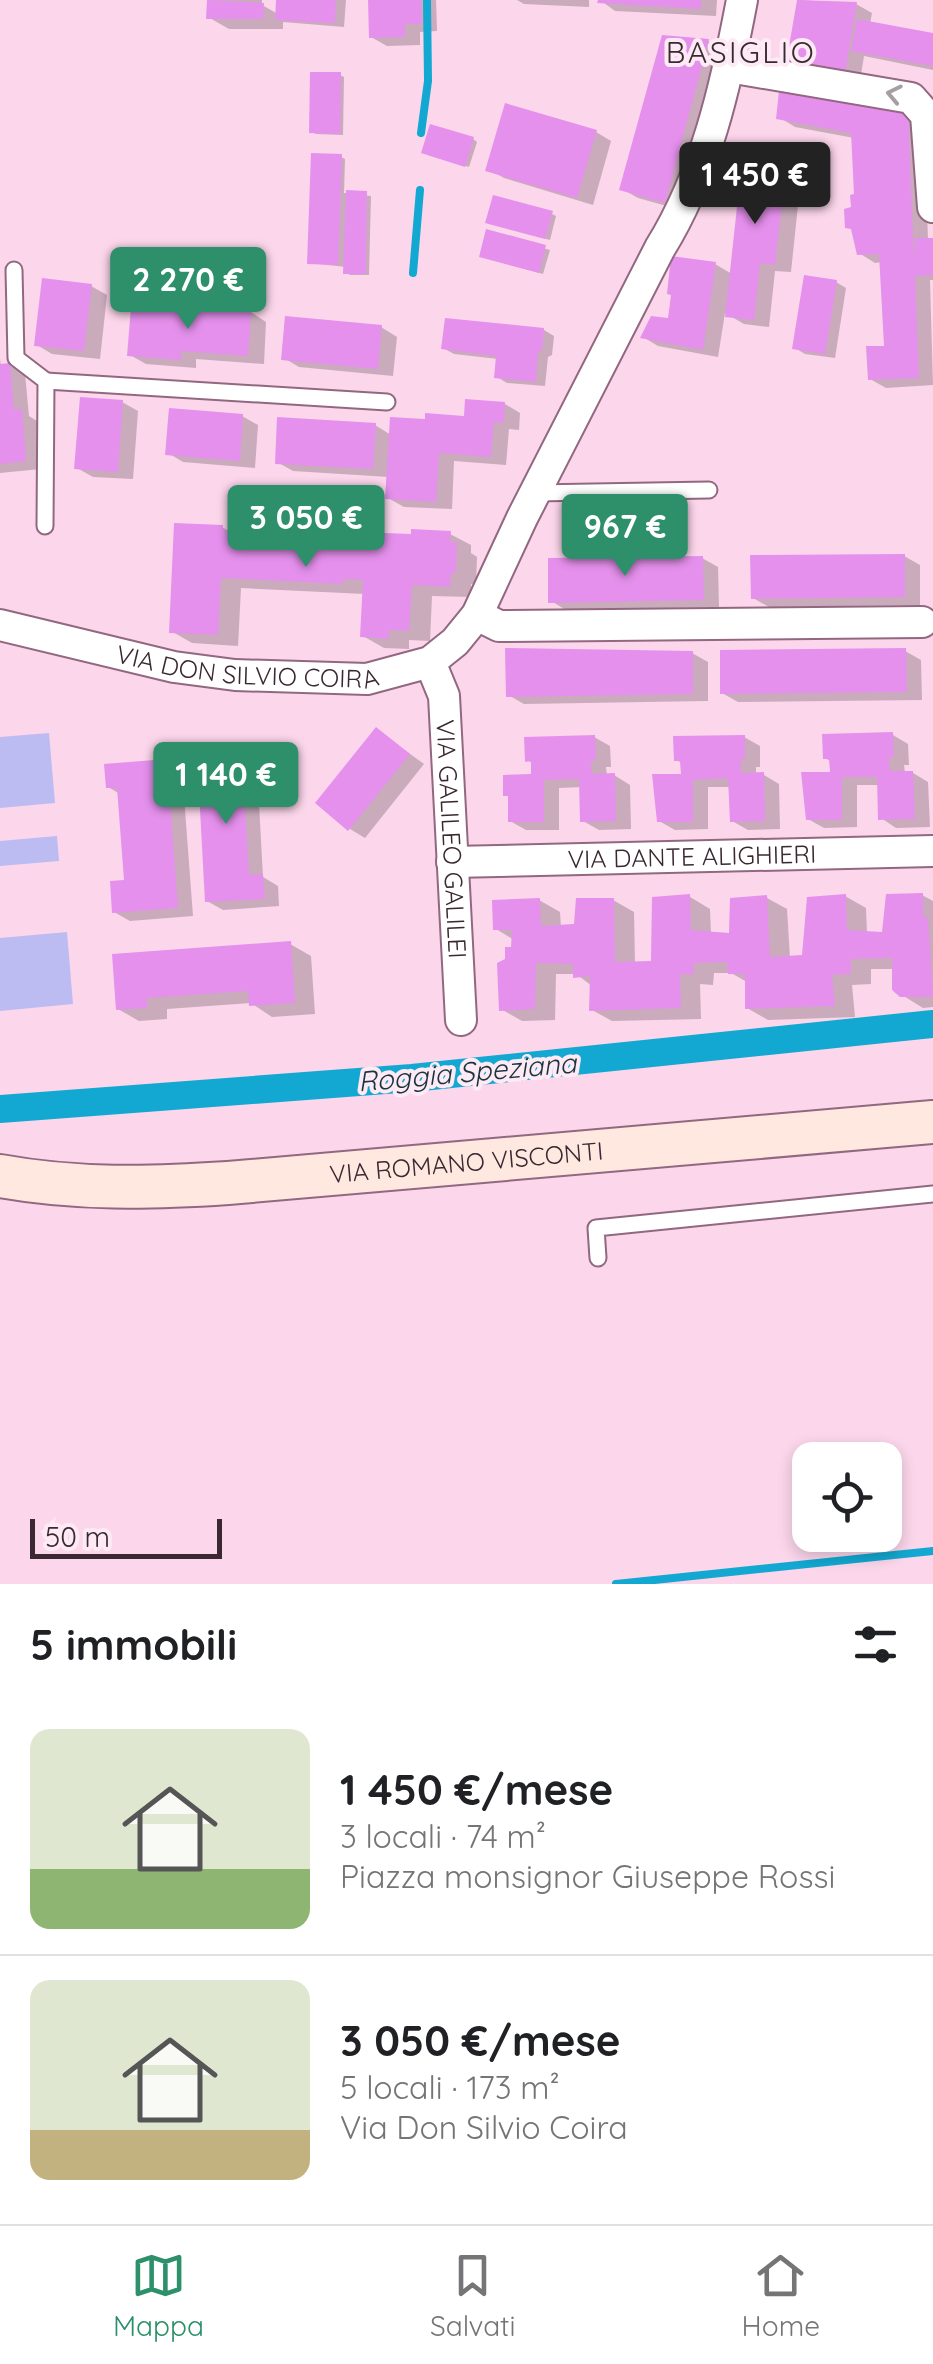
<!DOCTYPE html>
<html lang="it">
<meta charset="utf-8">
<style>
:root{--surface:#fff;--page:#f6f6f6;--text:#202124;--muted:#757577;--line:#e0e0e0;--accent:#2d906b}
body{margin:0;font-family:Quicksand,sans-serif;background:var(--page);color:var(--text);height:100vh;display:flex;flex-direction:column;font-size:38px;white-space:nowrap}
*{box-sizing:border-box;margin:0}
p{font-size:32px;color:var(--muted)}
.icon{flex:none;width:55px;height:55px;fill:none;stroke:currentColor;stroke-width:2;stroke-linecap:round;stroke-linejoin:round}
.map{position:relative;height:1584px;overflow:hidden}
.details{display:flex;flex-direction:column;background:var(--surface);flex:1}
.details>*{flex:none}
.tools{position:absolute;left:792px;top:1442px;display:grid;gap:20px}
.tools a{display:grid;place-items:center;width:110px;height:110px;border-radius:20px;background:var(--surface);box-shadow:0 5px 15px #0003;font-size:50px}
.scale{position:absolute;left:30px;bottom:25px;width:192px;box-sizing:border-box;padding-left:10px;border:5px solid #3a2832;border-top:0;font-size:28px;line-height:35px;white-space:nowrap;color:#3a2832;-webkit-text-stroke:8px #fdeaf4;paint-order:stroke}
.price{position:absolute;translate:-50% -85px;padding:0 22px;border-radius:10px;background:var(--accent);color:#fff;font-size:32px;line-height:65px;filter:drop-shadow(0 2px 5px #0008)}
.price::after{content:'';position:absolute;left:50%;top:60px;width:30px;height:22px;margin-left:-15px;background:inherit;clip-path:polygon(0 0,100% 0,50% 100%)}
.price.current{background:#222;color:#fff}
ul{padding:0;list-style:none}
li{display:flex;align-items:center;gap:30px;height:250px;padding:0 30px}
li+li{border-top:2px solid var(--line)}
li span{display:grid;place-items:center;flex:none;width:280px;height:200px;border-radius:20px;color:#555}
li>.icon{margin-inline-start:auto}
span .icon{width:120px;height:120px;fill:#fffc;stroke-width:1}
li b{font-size:42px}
h2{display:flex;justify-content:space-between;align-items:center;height:120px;padding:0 30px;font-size:42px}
.menu{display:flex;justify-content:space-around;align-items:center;height:140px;border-top:2px solid var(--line);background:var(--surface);font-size:28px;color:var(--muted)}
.menu a{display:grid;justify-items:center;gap:5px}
.menu .current{color:var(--accent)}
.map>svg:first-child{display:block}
.green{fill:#bcbcf3}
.shadow{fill:#0003}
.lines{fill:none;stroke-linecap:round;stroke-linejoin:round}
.stream{stroke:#12a8d1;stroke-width:8}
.canal{stroke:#12a8d1;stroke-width:28}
.building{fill:#e590ec}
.lane-casing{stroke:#926880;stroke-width:19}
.street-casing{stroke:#926880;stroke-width:34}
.secondary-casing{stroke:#926880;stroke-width:46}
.lane{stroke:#fff;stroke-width:15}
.street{stroke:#fff;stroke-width:30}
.secondary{stroke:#fee8df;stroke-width:42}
.oneway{stroke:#a69ea3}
.labels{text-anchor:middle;stroke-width:8;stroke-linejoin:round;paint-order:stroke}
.street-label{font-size:25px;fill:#3a2832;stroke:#fdeaf4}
.water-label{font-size:28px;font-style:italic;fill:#1a343e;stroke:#fdeaf4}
.quarter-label{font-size:30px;letter-spacing:2.5px;fill:#3a2832;stroke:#fdeaf4}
</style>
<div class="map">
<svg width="933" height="1584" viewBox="0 0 933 1584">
<rect width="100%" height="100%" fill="#fcd6eb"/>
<g class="green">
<path d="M49,733L55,803L0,808V737Z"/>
<path d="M57,836L59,861L0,866V841Z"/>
<path d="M67,932L73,1004L0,1011V938Z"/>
</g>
<g class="shadow">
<path d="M210,0H262V5L278,14L279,0H346L344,27L283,22V29H229L208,17Z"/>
<path d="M370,0H436L437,31L420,32V45L387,46L371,37Z"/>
<path d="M517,0H589V7L524,4Z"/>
<path d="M600,0H717L716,16L615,11Z"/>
<path d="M799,0L856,4L872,13L870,24L933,35V70L864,56L860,81L789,62Z"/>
<path d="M708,41L724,50L681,210L638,198L622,189Z"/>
<path d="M340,75L344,77L343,135L316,134L312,132Z"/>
<path d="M908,112L924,121L928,240H933V280H930L933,385L886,388L870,379L887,348L882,262L875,263L859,253L853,209L856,196L854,138L795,127L779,117Z"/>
<path d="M596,132L611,141L593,205L504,178L488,169Z"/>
<path d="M473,139L477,142L469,167L428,155Z"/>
<path d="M775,148L791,157L789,171L801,177L791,272L775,271L769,327L744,324L725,313L718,357L658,346L643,337L670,321L715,264L732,274Z"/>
<path d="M341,157L345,159L344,193L371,196L369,275H350L346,272V267L309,263Z"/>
<path d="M552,214L556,216L550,240L492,224Z"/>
<path d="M488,232L550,250L543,274L486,258Z"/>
<path d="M836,282L846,288L835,358L805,354L795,348Z"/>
<path d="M91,286L107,295L100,359L52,354L37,345Z"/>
<path d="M251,312L266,322L264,364L196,359V368L146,364L130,355Z"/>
<path d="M381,327L397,337L393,376L299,367L284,358Z"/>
<path d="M544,330L554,336L552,355L548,357L545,386L507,383L497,377L498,359L454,354L443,348Z"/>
<path d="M0,359L1,366L9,365L25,374L29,416L37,421L41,469L0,473Z"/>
<path d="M122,402L138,411L133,479L93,477L77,468Z"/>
<path d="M505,404L520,413L519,430L509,429L506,465L454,461L452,509L404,507L388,498L389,477L293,471L277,462L375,425L391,435L467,419Z"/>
<path d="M242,416L258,425L255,468L183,462L168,453Z"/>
<path d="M222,527L232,533L274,535L320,532L329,537L450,534L471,545V553L477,557L476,584H471V597L432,596L430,641L409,640V649L384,648L363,636L365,594L241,588L238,646L192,643L171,631Z"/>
<path d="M904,556L920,565V605L769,607L753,598Z"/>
<path d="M702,558L718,567L719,607L566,610L551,601Z"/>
<path d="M905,651L921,660L922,700L738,702L722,693Z"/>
<path d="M692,653L708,662V701L524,704L508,695Z"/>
<path d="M377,730L424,764L365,838L350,829Z"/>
<path d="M893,735L908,744L909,765H904L905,773H913L928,782L930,827L896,828L881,818L880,785H857V827L824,828L808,819L832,775V762L825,758Z"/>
<path d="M594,737L610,746L611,767H606L607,776L614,775L630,785L631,829L599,830L583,821L582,787L559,788V830H526L510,821L534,777V764L527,760Z"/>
<path d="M744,737L760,746V767H756V775H764L779,784L780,829L748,830L732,821L731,787H708V829L675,830L659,821L683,777V764L677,760Z"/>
<path d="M254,753L270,762L271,784L258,785L263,877L278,886L279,906L223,910L207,901L199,756Z"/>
<path d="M167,761L182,770L193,916L130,921L114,912L127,882L120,794L108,787Z"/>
<path d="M922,895L933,901V1007L923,1008L902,995L894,969H871V984L852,985L855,1017L768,1020L747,1008V982L731,973H714L713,985L700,984L701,1019L612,1021L592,1010V986L576,974H556L555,1020L522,1021L501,1009L507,961L514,949V940L496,929L539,900L560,912L561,928L576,927L613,900L634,912L635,964H653L690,897L710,909L711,934L731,936L767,898L787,909L790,958L804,957L845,896L866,908L867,934H884Z"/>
<path d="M290,944L311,956L315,1014L272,1017L251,1003L167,1009V1019L139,1021L118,1009Z"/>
</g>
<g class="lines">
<g class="stream">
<path d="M421,133L428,81L427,0"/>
<path d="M413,273L420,190"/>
<path d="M616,1584L933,1551"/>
</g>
<path class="canal" d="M0,1109L412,1078L933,1024"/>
</g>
<g class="building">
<path d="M207,0L264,3L263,19H206Z"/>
<path d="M276,0H336L335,23L275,20Z"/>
<path d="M368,0H421L422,24H405V37L369,38Z"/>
<path d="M598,0H701V9L597,3Z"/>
<path d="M797,0L857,2L845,73L786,64Z"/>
<path d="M857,19L933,33V66L851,51Z"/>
<path d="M662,35L709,39L665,203L619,190Z"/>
<path d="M310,72H341L340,134L309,133Z"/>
<path d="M779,91L908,109L914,262L915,238H933V275L915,276L919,378L868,380L866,346H884L879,254L857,255L851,229L845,228L844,209L851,207L850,195L854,194L851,133L776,119Z"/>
<path d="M505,103L597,130L577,198L485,171Z"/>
<path d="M430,124L474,137L465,167L421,153Z"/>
<path d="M744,143L776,146L774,164L786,166L775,265L760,263L754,320L725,317Z"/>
<path d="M311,153L342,154L338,265L307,264Z"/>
<path d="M346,190L367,191L366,274H343Z"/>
<path d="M493,195L553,211L545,239L485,223Z"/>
<path d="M486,229L546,245L539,273L479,257Z"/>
<path d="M671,256L716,262L703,350L640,338L651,316L668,318L671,295L667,294Z"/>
<path d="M804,275L837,280L825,354L792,349Z"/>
<path d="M42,278L92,284L84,351L34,346Z"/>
<path d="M184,305L251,310L248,356L181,351V360L127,356L131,307L184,311Z"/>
<path d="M285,316L382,325L378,369L281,360Z"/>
<path d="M445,318L544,328L542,350L538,352L536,382L494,378L496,356L441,349Z"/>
<path d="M10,363L14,410L22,409L26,461L0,464V364Z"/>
<path d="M80,397L123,400L118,472L74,469Z"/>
<path d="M465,399L505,402L504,423L494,422L491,457L439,453L436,502L385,499L390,417L425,419V413L464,416Z"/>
<path d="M169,408L243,414L240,461L165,455Z"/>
<path d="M277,417L376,423L373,469L275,464Z"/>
<path d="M174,523L223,525V530L272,533V527L321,529L320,534L358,536V532L411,534V529L451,531L450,542H457L456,573H451L450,587L412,585L409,631L389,630V639L360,637L363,580L343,579V584L221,578L218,635L169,633Z"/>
<path d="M905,554V597L751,599L750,555Z"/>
<path d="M703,556L704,600L548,603V558Z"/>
<path d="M505,648L693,651V694L506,697Z"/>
<path d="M906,648L907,692L720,694V650Z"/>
<path d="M376,727L410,754L348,831L315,803Z"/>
<path d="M893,732L894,757H889L890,771H913L915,819L878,820L877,777H842V820H806L801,772H830L829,759H823L822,734Z"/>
<path d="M595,735L596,760H591L592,774L615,773L616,821L580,822L579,779L544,780V822H508V796H503V775L531,774V761L525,762L524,737Z"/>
<path d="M745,735V759H741V773L764,772L765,821L730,822L728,778L693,780V822H657L652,774H681L680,761H674L673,736Z"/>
<path d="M254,750L256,776L243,777L249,875L263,874L265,899L205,902L197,754Z"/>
<path d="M167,759L178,908L112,913L110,881L124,880L117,788H106L104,764Z"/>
<path d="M923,893V917L928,918L933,997H900L892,990V958L851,959V974L832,975L835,1006L745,1009V974H728L727,962L694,963L693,975L680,974L681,1008L589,1011L590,976L573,978V964L536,963L535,1009L499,1011L497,963L505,959V947H511L512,930H493L492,900L540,898L541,926L574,924L576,898H614L615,962L651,961L652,897L690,894L691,930L729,933L730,898L767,895L770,957L802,955L807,897L846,894L847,930L882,932L886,894Z"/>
<path d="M291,941L295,1003L249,1006L248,991L147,998V1008L116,1010L112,954Z"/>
</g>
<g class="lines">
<g class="lane-casing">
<g id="lane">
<path d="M14,270L16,358L46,381L45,526"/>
<path d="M46,381L387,402"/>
<path d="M535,493L709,490"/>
<path d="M598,1258L596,1228L933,1194"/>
</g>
</g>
<g class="street-casing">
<g id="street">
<path d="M729,67L911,98L926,115L933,207"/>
<path d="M477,615L499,626L922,622"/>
<path id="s1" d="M0,625L174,667L235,675L367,679L430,662L455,642L477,615L522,518L660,248C706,174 726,85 742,0"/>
<path id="s2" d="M430,662L444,696L461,1020"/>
<path id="s3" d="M452,862L933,851"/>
</g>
</g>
<g class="secondary-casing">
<g id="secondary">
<path id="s4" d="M0,1176C76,1190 152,1188 228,1183L933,1122"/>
</g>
</g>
<use href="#lane" class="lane"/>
<use href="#street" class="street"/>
<use href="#secondary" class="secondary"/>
</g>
<defs><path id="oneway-chevron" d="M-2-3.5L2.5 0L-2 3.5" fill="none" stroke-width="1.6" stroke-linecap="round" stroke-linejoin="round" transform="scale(2.5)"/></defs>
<use class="oneway" href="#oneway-chevron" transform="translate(894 94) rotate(-168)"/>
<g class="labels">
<g class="street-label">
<text dy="9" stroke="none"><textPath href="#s1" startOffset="252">VIA DON SILVIO COIRA</textPath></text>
<text dy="9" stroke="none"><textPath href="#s2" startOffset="180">VIA GALILEO GALILEI</textPath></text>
<text dy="9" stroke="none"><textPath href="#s3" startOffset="240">VIA DANTE ALIGHIERI</textPath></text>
<text dy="9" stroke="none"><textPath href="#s4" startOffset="468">VIA ROMANO VISCONTI</textPath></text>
</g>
<g class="water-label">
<text transform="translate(467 1072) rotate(-5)" y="10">Roggia Speziana</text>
</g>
<g class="quarter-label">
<text x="741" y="63">BASIGLIO</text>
</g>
</g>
</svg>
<div class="tools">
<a><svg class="icon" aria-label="locate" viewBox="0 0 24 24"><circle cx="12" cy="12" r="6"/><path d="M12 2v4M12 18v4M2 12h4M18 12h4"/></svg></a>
</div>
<div class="scale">50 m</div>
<b class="price current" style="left:755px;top:227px">1 450 €</b>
<b class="price" style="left:188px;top:332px">2 270 €</b>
<b class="price" style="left:306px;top:570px">3 050 €</b>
<b class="price" style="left:625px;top:579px">967 €</b>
<b class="price" style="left:226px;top:827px">1 140 €</b>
</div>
<section class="details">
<h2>5 immobili<svg class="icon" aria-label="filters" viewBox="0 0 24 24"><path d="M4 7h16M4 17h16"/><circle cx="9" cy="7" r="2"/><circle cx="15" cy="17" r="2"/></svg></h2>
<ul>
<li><span style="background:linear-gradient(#dfe7d0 70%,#8fb573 0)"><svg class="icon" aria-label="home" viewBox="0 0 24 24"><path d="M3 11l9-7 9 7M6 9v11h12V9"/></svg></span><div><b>1 450 €/mese</b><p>3 locali · 74 m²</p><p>Piazza monsignor Giuseppe Rossi</p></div></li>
<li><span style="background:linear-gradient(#dfe7d0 75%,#c2b280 0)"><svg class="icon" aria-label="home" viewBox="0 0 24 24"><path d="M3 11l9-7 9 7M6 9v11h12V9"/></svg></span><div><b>3 050 €/mese</b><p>5 locali · 173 m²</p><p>Via Don Silvio Coira</p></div></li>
</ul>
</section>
<nav class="menu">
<a class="current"><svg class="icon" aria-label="map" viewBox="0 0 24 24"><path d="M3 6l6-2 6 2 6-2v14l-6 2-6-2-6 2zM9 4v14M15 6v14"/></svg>Mappa</a>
<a><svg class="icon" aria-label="saved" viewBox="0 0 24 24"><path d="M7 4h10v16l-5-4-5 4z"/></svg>Salvati</a>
<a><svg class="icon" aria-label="home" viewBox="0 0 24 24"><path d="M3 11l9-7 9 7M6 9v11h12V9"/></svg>Home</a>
</nav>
